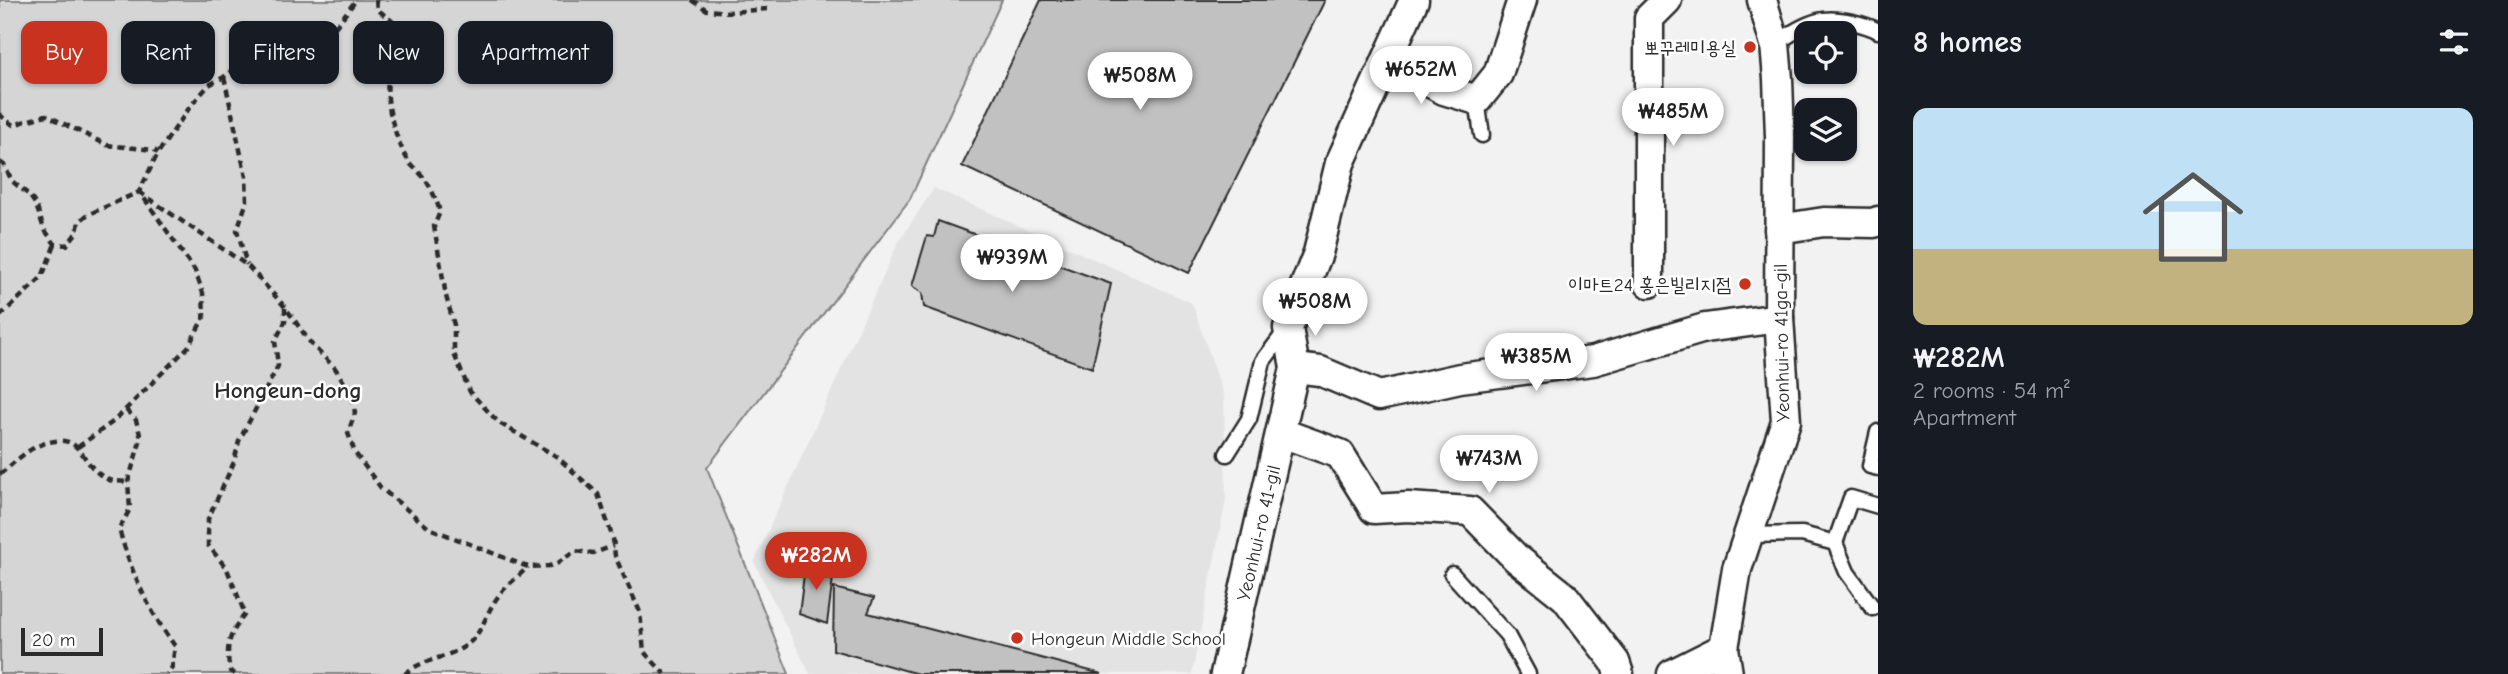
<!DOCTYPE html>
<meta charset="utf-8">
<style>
:root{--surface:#171b24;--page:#20242c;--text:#f1f3f6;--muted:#9ea1a6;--line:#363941;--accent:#c8321e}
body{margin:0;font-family:"Comic Neue","Poor Story",sans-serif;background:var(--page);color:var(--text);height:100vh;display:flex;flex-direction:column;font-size:26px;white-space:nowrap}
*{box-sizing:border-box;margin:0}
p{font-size:23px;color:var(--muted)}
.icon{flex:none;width:38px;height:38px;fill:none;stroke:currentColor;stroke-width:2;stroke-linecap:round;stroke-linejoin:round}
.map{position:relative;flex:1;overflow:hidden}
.drawer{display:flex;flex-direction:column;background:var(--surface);width:630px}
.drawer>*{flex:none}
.top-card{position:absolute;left:21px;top:21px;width:665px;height:63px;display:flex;gap:14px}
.fabs{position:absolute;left:1794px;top:21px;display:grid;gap:14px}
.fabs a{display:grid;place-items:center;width:63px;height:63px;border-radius:14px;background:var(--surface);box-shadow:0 2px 5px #0004;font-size:35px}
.scale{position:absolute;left:21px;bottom:18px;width:82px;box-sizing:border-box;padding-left:7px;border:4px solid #2b2b2b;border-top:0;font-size:19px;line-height:24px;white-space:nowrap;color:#2b2b2b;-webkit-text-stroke:5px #fff;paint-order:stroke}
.price{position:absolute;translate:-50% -60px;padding:0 16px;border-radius:24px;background:#fff;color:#222;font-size:23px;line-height:46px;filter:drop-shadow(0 2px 4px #0008)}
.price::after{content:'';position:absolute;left:50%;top:42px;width:21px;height:16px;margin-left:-10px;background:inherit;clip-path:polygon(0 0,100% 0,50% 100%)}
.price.active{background:var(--accent);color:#fff}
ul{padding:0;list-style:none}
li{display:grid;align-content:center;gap:14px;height:371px;padding:0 35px}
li+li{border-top:2px solid var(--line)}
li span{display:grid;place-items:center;height:217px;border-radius:14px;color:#555}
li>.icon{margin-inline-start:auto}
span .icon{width:126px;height:126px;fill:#fffc;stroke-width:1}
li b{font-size:30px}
h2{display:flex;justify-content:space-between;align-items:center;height:84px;padding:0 35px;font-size:30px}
.chip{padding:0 24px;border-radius:14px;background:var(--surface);box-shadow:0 2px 5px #0004;font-size:24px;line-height:63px}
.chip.active{background:var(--accent);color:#fff}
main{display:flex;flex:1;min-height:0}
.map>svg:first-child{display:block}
.built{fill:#e3e3e3}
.green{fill:#d5d5d5;stroke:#808080;stroke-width:2}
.building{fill:#c1c1c1;stroke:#2b2b2b;stroke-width:2}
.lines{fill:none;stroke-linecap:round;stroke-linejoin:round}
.lane-casing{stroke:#2b2b2b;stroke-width:19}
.street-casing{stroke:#2b2b2b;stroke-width:33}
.path{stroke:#2b2b2b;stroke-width:4.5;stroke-dasharray:7 5;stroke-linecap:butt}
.lane{stroke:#fff;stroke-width:14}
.street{stroke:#fff;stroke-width:28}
.poi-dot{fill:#c8321e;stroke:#fff;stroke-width:2.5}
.labels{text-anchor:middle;stroke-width:5;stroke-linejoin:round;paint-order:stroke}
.poi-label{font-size:19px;fill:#2b2b2b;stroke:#fff;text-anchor:end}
.street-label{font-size:19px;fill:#2b2b2b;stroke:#fff}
.quarter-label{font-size:23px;font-weight:bold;fill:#2b2b2b;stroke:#fff}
</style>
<main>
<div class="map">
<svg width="1878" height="674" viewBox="0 0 1878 674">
<rect width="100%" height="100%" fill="#f2f2f2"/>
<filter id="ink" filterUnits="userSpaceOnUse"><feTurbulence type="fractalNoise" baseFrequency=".0143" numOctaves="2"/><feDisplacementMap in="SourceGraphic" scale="14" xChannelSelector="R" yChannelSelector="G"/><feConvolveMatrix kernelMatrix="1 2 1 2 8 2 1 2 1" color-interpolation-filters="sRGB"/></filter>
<g filter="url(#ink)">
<path class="built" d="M934,188L1192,303L1224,396L1226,500L1192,674H810L754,562L898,243Z"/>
<path class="green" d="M0,0H1002L910,199L707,468L789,674H0Z"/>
<g class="building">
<path d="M1041,0H1325L1189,273L962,166Z"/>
<path d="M938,221L1111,284L1092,368L924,307L922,293L912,286L927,236L934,237Z"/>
<path d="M806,559L834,570L827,624L799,614Z"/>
<path d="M834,588L874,598L868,613L1102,674H918L833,650Z"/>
</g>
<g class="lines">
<g class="lane-casing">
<g id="lane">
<path d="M1775,44C1789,35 1807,22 1824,20C1839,18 1866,24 1878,31"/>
<path d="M1477,100L1482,135"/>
<path d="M1878,432L1870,466L1878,468"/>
<path d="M1227,454L1249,419L1263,361L1288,328"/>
<path d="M1748,535L1802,534L1835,543L1847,572L1873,608"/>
<path d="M1835,543L1851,498L1878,506"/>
<path d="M1452,574L1507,635L1528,674"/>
</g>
</g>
<g class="street-casing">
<g id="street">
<path d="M1387,60L1444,90L1477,100L1498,74L1522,0"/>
<path d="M1779,229L1824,222L1874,223L1878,221"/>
<path d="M1649,283V18L1667,0"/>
<path d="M1295,368L1320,371L1379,396L1460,378L1593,361L1705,328L1779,318"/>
<path d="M1282,433L1340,454L1374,509L1408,507L1470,511L1516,558L1565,597L1615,662L1619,674"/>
<path d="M1225,674L1295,368L1288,328L1318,253L1340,163L1414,0"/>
<path d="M1672,674L1724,648"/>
<path d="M1728,674L1724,648L1737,569L1786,421L1779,318L1780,137L1778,79L1775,44L1762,0"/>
</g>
</g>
<g class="path">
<path d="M376,0L377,9L412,37C406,46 397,54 392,64C380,90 394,138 409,162C413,168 420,172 424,178C431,187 437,201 440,212L434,226L446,296L454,325V354L470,392L499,423L556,456L598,494L613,539L615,556L640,612L644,652L665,674"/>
<path d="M692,0L707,10L729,12L769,9"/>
<path d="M224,77L246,177L247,201L237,230L247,265"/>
<path d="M0,113L1,116L13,125L46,115L107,145L154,150L158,153"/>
<path d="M0,162L4,165L12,181L29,195L36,205L44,229L55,244L67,245L77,232L79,222L87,215L139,192L158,153L192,104L209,85L224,77L247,56L273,39L317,37L333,30L356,0"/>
<path d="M139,192L248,266L285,307L312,345L335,368L352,395L355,413L348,433L355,453L381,488L429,528L528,567L549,566L558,563L575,551L594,553L613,546"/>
<path d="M0,316L42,277L55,244"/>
<path d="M126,410L136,420L141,438L128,482L130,509L119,529C131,572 148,610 175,646L172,667L167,674"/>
<path d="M78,447L114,421L188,347L204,317L203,293L195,271L144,198"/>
<path d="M0,474C12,465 26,450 40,445C85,428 78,465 107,479C112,482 122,481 128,482"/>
<path d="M235,674L230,671C225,645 229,635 245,614L227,569L208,545V519L234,462L239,441L278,366L275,341L285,322V308"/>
<path d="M405,674C422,658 450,659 469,643C483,631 486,613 497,598C505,586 518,577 528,567"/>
</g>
<use href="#lane" class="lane"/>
<use href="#street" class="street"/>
</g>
</g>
<g class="poi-dot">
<circle cx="1750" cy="47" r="7"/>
<circle cx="1745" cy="284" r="7"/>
<circle cx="1017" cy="638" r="7"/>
</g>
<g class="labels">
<g class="poi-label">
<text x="1736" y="54">뽀꾸레미용실</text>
<text x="1731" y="291">이마트24 홍은빌리지점</text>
<text x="1031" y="645" text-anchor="start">Hongeun Middle School</text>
</g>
<g class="street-label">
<text transform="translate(1781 343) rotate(-91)" y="7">Yeonhui-ro 41ga-gil</text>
<text transform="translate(1258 533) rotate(-77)" y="7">Yeonhui-ro 41-gil</text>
</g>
<g class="quarter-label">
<text x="288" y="398">Hongeun-dong</text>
</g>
</g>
</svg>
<div class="fabs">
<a><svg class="icon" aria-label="locate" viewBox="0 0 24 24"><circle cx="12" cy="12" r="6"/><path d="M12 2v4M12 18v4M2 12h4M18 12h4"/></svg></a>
<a><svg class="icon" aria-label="layers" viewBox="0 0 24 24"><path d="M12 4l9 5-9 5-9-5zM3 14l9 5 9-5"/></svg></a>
</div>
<div class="scale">20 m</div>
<b class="price" style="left:1421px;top:106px">₩652M</b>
<b class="price" style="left:1140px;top:112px">₩508M</b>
<b class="price" style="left:1673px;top:148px">₩485M</b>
<b class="price" style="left:1012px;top:294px">₩939M</b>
<b class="price" style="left:1315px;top:338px">₩508M</b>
<b class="price" style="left:1536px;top:393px">₩385M</b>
<b class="price" style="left:1489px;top:495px">₩743M</b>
<b class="price active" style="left:816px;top:592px">₩282M</b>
<div class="top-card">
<a class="chip active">Buy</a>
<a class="chip">Rent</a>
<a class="chip">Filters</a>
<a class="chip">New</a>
<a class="chip">Apartment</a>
</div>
</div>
<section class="drawer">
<h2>8 homes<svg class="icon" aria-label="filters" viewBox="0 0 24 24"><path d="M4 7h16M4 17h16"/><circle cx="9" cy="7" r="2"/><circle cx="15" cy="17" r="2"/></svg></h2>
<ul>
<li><span style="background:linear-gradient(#bfe0f5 65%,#c2b280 0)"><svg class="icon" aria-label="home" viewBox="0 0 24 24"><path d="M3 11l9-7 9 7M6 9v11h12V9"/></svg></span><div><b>₩282M</b><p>2 rooms · 54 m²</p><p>Apartment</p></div></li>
</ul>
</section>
</main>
